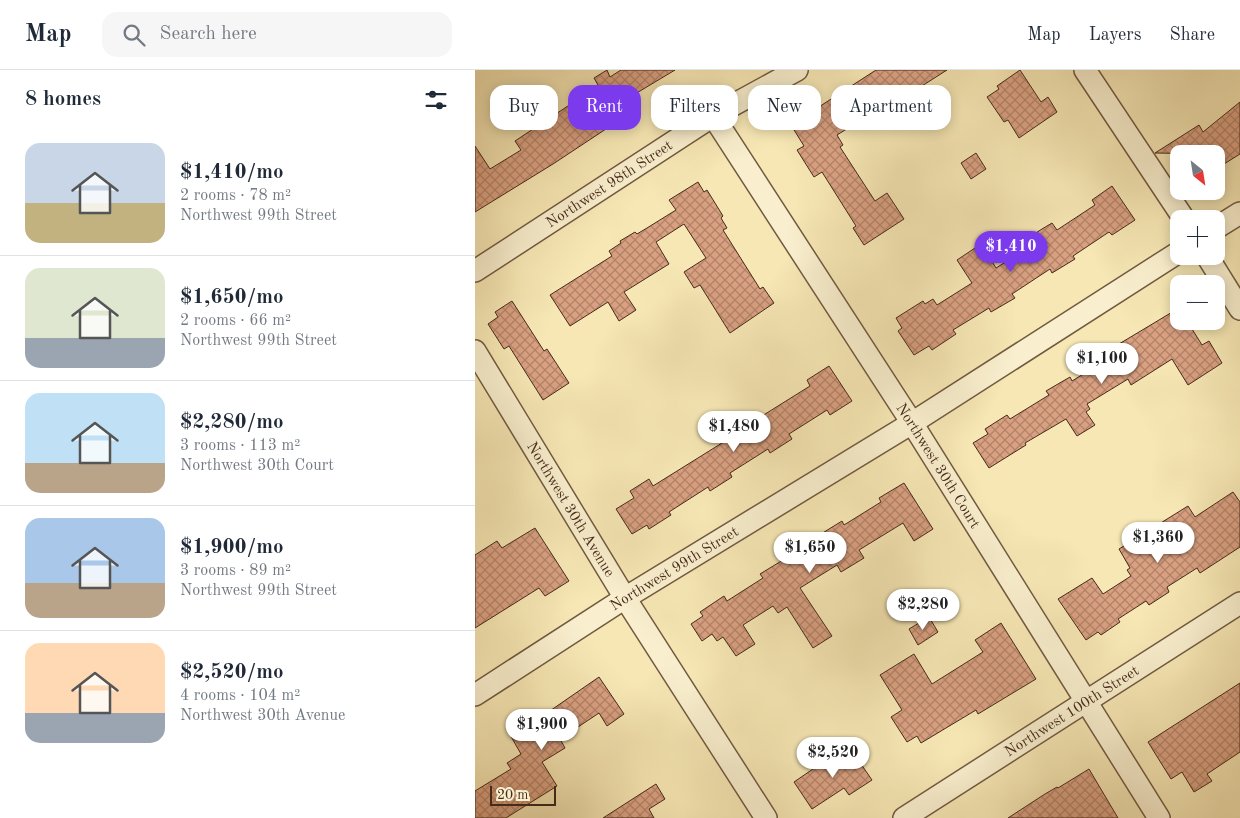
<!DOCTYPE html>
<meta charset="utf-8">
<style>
:root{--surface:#fff;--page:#f6f6f7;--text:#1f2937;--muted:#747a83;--line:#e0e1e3;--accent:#7c3aed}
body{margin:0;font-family:"Old Standard TT",serif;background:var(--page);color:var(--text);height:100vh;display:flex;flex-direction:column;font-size:19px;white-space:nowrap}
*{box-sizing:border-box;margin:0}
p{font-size:16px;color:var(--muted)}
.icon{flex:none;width:28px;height:28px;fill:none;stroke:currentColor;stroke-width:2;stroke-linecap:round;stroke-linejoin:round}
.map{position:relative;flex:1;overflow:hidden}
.panel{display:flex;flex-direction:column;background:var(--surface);width:475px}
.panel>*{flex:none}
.guide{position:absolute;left:15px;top:15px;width:475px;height:45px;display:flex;gap:10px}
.needle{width:32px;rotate:150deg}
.tools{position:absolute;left:695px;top:75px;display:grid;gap:10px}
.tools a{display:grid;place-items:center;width:55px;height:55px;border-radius:10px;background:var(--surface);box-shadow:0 2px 12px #0003;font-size:25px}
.scale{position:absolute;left:15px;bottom:12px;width:66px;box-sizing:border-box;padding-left:5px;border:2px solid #462b1b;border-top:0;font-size:14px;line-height:18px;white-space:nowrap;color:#462b1b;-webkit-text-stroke:4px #f9efce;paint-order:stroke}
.price{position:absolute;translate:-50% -42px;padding:0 11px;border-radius:18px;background:#fff;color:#222;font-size:16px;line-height:32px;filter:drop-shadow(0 1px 2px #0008)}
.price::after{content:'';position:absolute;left:50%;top:30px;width:15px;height:11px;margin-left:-8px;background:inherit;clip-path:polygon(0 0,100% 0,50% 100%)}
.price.active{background:var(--accent);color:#fff}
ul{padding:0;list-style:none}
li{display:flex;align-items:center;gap:15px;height:125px;padding:0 25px}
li+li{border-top:1px solid var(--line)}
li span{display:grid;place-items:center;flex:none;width:140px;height:100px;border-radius:15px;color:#555}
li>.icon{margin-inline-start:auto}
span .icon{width:60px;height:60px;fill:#fffc;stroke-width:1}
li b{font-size:21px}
h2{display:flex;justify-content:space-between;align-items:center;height:60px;padding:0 25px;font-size:21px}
.chip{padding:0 18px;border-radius:15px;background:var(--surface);box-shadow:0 2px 12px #0003;font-size:18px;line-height:45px}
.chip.active{background:var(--accent);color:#fff}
header{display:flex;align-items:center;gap:30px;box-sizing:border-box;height:70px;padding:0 25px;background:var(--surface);border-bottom:1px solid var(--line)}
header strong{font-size:24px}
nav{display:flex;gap:28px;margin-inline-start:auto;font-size:18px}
.search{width:350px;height:45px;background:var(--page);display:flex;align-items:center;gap:12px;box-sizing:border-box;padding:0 18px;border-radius:15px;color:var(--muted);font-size:19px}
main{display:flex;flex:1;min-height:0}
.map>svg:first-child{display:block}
.building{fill:url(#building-cross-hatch);stroke:#462b1b}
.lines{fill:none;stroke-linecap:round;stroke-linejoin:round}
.minor-casing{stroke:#725a41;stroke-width:24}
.minor{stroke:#f9efce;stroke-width:21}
.labels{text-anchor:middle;stroke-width:5;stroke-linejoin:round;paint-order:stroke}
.street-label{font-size:15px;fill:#462b1b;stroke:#f9efce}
</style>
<header>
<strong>Map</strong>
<div class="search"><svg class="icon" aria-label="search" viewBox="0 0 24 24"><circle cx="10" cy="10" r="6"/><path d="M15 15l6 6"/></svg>Search here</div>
<nav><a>Map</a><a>Layers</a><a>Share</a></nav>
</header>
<main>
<section class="panel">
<h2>8 homes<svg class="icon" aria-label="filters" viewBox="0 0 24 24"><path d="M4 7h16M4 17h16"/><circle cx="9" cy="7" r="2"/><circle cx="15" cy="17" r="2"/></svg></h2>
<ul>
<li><span style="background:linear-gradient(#c9d6e8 60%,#c2b280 0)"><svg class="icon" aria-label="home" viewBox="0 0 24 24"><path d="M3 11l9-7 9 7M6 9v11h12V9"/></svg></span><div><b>$1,410/mo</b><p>2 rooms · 78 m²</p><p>Northwest 99th Street</p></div></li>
<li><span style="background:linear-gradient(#dfe7d0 70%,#9aa5b1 0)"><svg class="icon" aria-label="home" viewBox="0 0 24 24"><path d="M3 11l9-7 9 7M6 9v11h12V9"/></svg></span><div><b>$1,650/mo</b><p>2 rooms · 66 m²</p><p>Northwest 99th Street</p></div></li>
<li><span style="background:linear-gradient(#bfe0f5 70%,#b9a48a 0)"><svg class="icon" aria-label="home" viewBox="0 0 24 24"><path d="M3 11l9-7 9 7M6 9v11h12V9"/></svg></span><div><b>$2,280/mo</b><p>3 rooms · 113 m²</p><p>Northwest 30th Court</p></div></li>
<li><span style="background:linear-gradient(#a9c7e8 65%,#b9a48a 0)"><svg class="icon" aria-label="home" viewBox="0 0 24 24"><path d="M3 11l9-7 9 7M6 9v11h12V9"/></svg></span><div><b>$1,900/mo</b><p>3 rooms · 89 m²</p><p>Northwest 99th Street</p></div></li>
<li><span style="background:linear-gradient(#ffd9b3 70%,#9aa5b1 0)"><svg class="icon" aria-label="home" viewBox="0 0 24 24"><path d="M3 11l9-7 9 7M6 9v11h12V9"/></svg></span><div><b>$2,520/mo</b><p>4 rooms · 104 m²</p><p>Northwest 30th Avenue</p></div></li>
</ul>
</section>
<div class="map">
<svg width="765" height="748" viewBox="0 0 765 748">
<defs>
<pattern id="building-cross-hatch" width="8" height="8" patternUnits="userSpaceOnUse" patternTransform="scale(1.25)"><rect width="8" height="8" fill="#d9a081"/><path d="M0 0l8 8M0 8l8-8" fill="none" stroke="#b28369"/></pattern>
</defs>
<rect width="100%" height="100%" fill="#f6e7b4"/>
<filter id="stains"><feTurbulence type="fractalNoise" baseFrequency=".004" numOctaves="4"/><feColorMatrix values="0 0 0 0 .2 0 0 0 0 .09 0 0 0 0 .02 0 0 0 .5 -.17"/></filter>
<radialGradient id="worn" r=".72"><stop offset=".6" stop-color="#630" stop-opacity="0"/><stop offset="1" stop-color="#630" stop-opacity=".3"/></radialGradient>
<g class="building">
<path d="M132,0L135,7L146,0H200L150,30L158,43L144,52L143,51L78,94L0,142V76L15,99L46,80L40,71L105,28L103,27L123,15L119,8Z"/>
<path d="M401,0H472L417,35L415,32L362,65L368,75L365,77L400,131L412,123L429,149L389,175L378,158L381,156L347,102L339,107L322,80L329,76L316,55Z"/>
<path d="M545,0L566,32L573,27L582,42L544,68L533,50L529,52L512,27L524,19L522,16Z"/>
<path d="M765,32V84L741,99V84L680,83L724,55L728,62Z"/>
<path d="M501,83L511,99L496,109L486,93Z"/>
<path d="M223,112L229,122L232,120L248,146L246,148L252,158L248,160L285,219L288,217L299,233L255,263L225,215L219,218L209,202L231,188L209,154L181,172L194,194L149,222L161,240L144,251L133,232L95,256L75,225L137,186L134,181L146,173L145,171L160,162L162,164L172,158L201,140L194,130Z"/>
<path d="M637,116L660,150L637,165L634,162L598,186L600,189L577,203L575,199L537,224L540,228L516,242L514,238L478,260L481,264L457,280L454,276L439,285L423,261L427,258L421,248L448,231L450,234L458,229L462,235L497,213L482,190L506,174L521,198L561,173L556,166L567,159L577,153L582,160L620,135L617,130Z"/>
<path d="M37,231L69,281L72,279L94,313L68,330L34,276L29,279L13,254L23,247L20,242Z"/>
<path d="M704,238V251H712L727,275L734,271L747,293L713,315L697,289L656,315L653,309L612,334L615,339L611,342L620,355L602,366L591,349L550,373L551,375L514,398L498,373L513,364L510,359L532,345L535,349L574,325L571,321L595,307L597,311L638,286L634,280Z"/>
<path d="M354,296L377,331L355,345L352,340L314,364L317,369L295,383L293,379L255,403L257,407L235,421L233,417L194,442L196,445L174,459L172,455L157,464L141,439L159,428L155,421L174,409L178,416L239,378L288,347L287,346L335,316L332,310Z"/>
<path d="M429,413L458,459L439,471L428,453L384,480L389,488L366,502L362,495L325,518L357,566L338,578L312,537L303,543L298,536L268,555L280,574L261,586L248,567L242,571L237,564L227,571L216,554L228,546L225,542L249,526L252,531L288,508L285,504L308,490L310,493L348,469L346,464L367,451L369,455L406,432L404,428Z"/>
<path d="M758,422L765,432V477L725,503L722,498L692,517L694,522L674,535L671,531L643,549L645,552L626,565L623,562L611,570L583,529L617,508L628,524L656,506L652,500L655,498L644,479L713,436L720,447Z"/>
<path d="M60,458L94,511L70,526L64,518L0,558V485L22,471L27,478Z"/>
<path d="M454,547L463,562L443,575L434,559Z"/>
<path d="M526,553L561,609L503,644L501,640L446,673L442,666L432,672L416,647L427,640L405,605L439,584L457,614L508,582L500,570Z"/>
<path d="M124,607L149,644L132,656L124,643L85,669L90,678L67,692L82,716L31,748H0V721L36,699L32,693L46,684L34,663L68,643L69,645Z"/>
<path d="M765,613V682L732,704L737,711L719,722L707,702L696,709L673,672Z"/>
<path d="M377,681L397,710L374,725L369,718L337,739L319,712L357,686L360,692Z"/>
<path d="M614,699L643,748H533L570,724L582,717L583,718Z"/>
<path d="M181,714L190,729L174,739L179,748H128Z"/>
</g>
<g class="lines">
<g class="minor-casing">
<g id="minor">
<path d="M610,0L709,149"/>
<path id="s1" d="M238,46L437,353L684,748"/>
<path d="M741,158L765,143"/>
<path d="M732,186L765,239"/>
<path id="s2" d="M0,201L238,46L322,0"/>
<path id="s3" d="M0,281L150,528L291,748"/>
<path id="s4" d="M0,625L150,528L437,353L704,182"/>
<path id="s5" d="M429,748L765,533"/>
</g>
</g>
<use href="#minor" class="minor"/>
</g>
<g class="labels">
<g class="street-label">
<text dy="5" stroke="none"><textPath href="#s2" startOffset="160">Northwest 98th Street</textPath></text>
<text dy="5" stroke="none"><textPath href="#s1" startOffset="416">Northwest 30th Court</textPath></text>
<text dy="5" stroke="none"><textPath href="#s3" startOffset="185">Northwest 30th Avenue</textPath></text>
<text dy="5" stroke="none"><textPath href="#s4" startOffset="236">Northwest 99th Street</textPath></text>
<text dy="5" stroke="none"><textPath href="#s5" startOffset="199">Northwest 100th Street</textPath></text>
</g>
</g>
<rect width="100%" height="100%" filter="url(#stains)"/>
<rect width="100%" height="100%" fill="url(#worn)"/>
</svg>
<div class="tools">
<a><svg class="needle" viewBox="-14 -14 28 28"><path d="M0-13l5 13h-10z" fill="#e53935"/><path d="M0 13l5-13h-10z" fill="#747a83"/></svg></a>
<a>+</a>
<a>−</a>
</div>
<div class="scale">20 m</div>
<b class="price active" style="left:536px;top:203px">$1,410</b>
<b class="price" style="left:627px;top:315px">$1,100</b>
<b class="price" style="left:259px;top:383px">$1,480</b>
<b class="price" style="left:683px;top:494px">$1,360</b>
<b class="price" style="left:335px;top:504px">$1,650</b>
<b class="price" style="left:448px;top:561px">$2,280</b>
<b class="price" style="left:67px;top:681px">$1,900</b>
<b class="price" style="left:358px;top:709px">$2,520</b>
<div class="guide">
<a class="chip">Buy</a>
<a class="chip active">Rent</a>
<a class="chip">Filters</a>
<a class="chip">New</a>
<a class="chip">Apartment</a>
</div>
</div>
</main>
